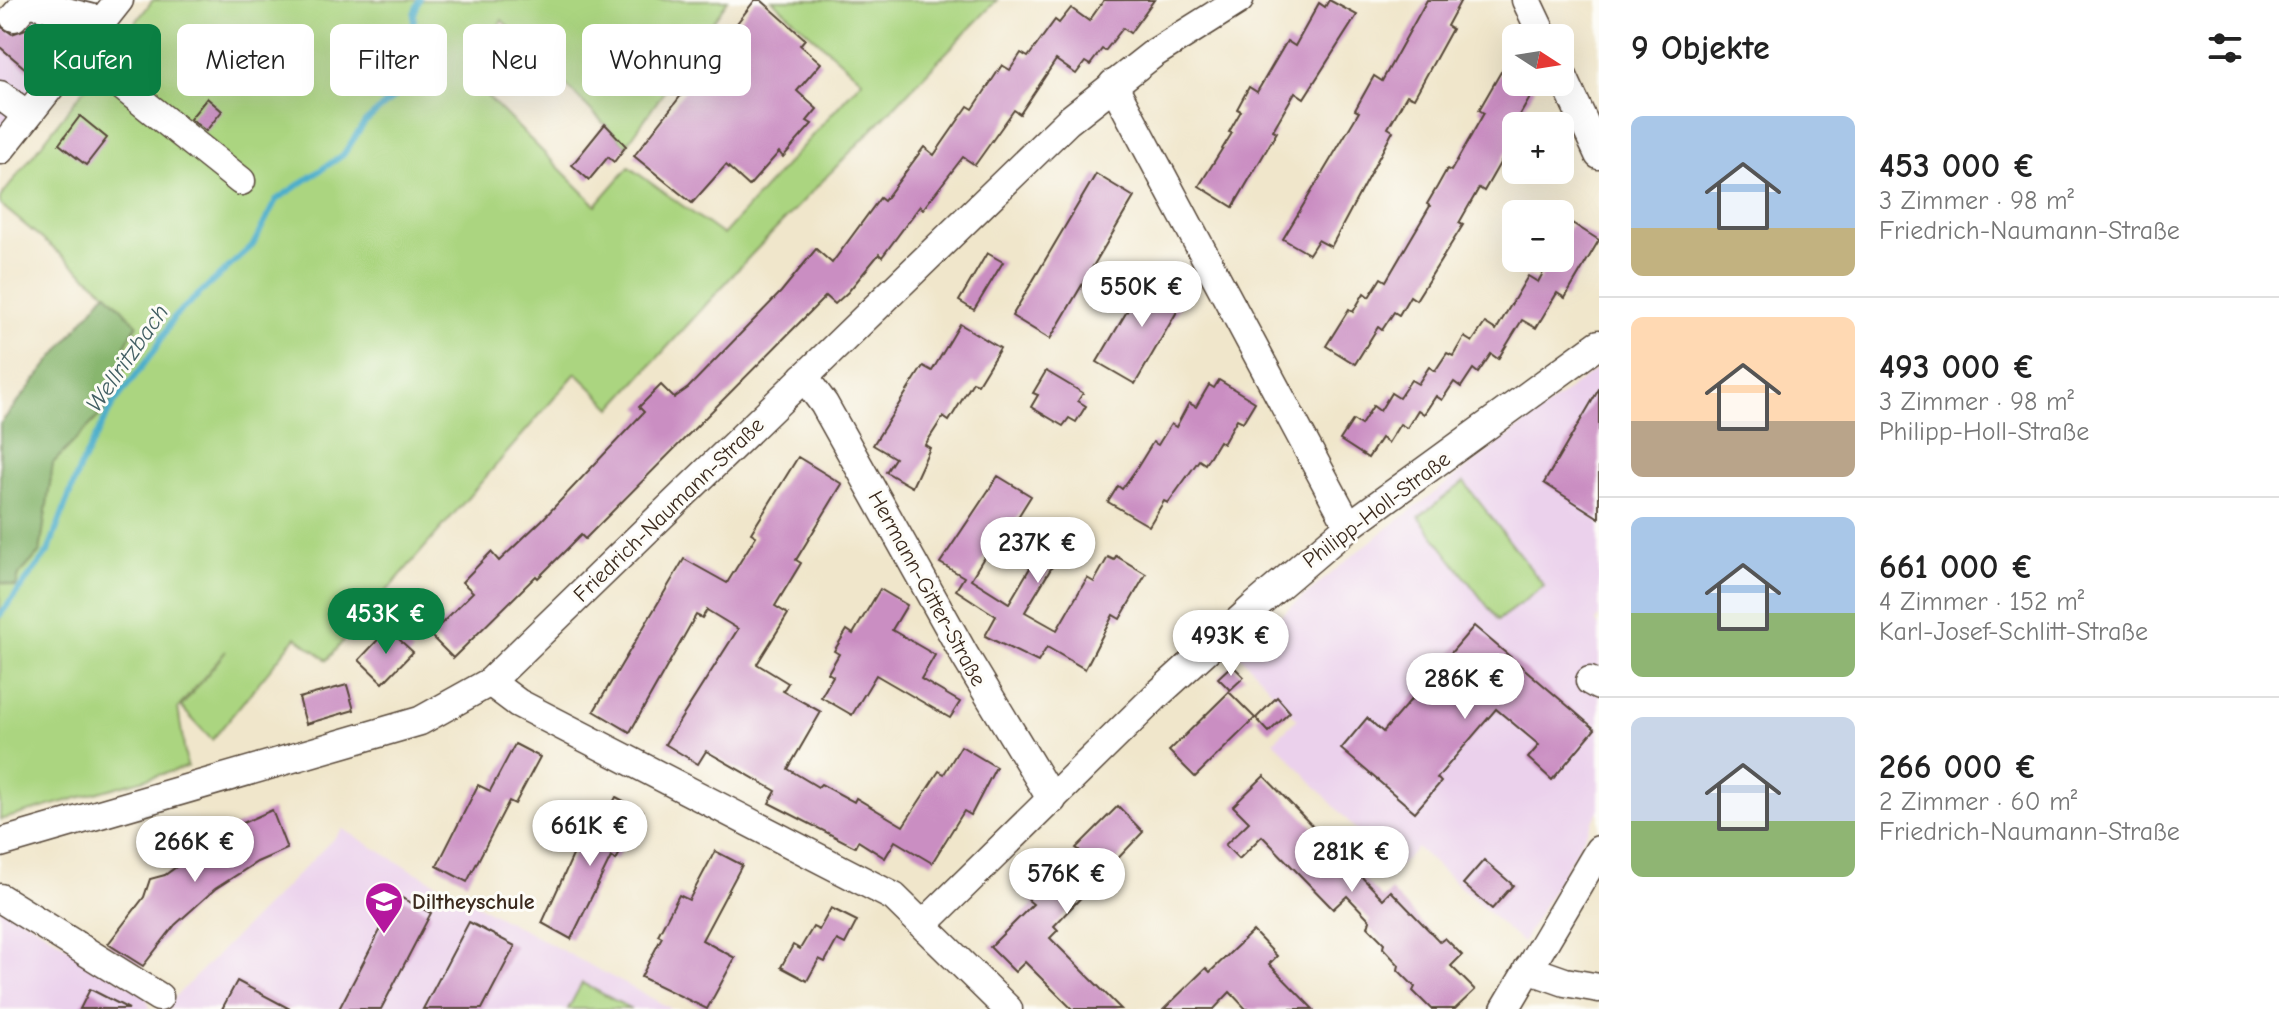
<!DOCTYPE html>
<html lang="de">
<meta charset="utf-8">
<style>
:root{--surface:#fff;--page:#f2f2f2;--text:#222;--muted:#767676;--line:#e0e0e0;--accent:#0b8043}
body{margin:0;font-family:"Comic Neue",sans-serif;background:var(--page);color:var(--text);height:100vh;display:flex;flex-direction:column;font-size:30px;white-space:nowrap}
*{box-sizing:border-box;margin:0}
p{font-size:26px;color:var(--muted)}
.icon{flex:none;width:44px;height:44px;fill:none;stroke:currentColor;stroke-width:2;stroke-linecap:round;stroke-linejoin:round}
.map{position:relative;flex:1;overflow:hidden}
.side{display:flex;flex-direction:column;background:var(--surface);width:680px}
.side>*{flex:none}
.banner{position:absolute;left:24px;top:24px;width:760px;height:72px;display:flex;gap:16px}
.needle{width:52px;rotate:102deg}
.tools{position:absolute;left:1502px;top:24px;display:grid;gap:16px}
.tools a{display:grid;place-items:center;width:72px;height:72px;border-radius:12px;background:var(--surface);box-shadow:0 8px 32px #0002;font-size:40px}
.price{position:absolute;translate:-50% -68px;padding:0 18px;border-radius:28px;background:#fff;color:#222;font-size:26px;line-height:52px;filter:drop-shadow(0 2px 4px #0008)}
.price::after{content:'';position:absolute;left:50%;top:48px;width:24px;height:18px;margin-left:-12px;background:inherit;clip-path:polygon(0 0,100% 0,50% 100%)}
.price.active{background:var(--accent);color:#fff}
ul{padding:0;list-style:none}
li{display:flex;align-items:center;gap:24px;height:200px;padding:0 32px}
li+li{border-top:2px solid var(--line)}
li span{display:grid;place-items:center;flex:none;width:224px;height:160px;border-radius:12px;color:#555}
li>.icon{margin-inline-start:auto}
span .icon{width:96px;height:96px;fill:#fffc;stroke-width:1}
li b{font-size:34px}
h2{display:flex;justify-content:space-between;align-items:center;height:96px;padding:0 32px;font-size:34px}
.chip{padding:0 28px;border-radius:12px;background:var(--surface);box-shadow:0 8px 32px #0002;font-size:28px;line-height:72px}
.chip.active{background:var(--accent);color:#fff}
main{display:flex;flex:1;min-height:0}
.map>svg:first-child{display:block}
.built{fill:#ebd1ec}
.green{fill:#abd580;stroke:#73804f;stroke-width:2}
.forest{fill:#88b66e;stroke:#627046;stroke-width:2}
.lines{fill:none;stroke-linecap:round;stroke-linejoin:round}
.stream{stroke:#4caecb;stroke-width:6}
.building{fill:#ca8ec2}
.minor-casing{stroke:#564638;stroke-width:31}
.minor{stroke:#fff;stroke-width:28}
.labels{text-anchor:middle;stroke-width:6;stroke-linejoin:round;paint-order:stroke}
.street-label{font-size:22px;fill:#3b2a1e;stroke:#fdfcf7}
.poi-label{font-size:22px;font-weight:bold;fill:#3b2a1e;stroke:#fdfcf7;text-anchor:start}
.water-label{font-size:24px;font-style:italic;fill:#425f63;stroke:#fdfcf7}
</style>
<main>
<div class="map">
<svg width="1599" height="1009" viewBox="0 0 1599 1009">
<rect width="100%" height="100%" fill="#fdfcf7"/>
<filter id="ink" filterUnits="userSpaceOnUse"><feTurbulence type="fractalNoise" baseFrequency=".0125" numOctaves="2"/><feDisplacementMap in="SourceGraphic" scale="16" xChannelSelector="R" yChannelSelector="G"/><feConvolveMatrix kernelMatrix="1 2 1 2 8 2 1 2 1" color-interpolation-filters="sRGB"/></filter>
<filter id="wash" filterUnits="userSpaceOnUse"><feTurbulence type="fractalNoise" baseFrequency=".006" numOctaves="4" result="noise"/><feDisplacementMap in="SourceGraphic" scale="32" xChannelSelector="R" yChannelSelector="G"/><feGaussianBlur stdDeviation="1.8" result="paint"/><feColorMatrix in="noise" values="0 0 0 0 0 0 0 0 0 0 0 0 0 0 0 0 0 1.4 0 .05"/><feComposite in="paint" operator="in"/></filter>
<g filter="url(#wash)">
<rect width="100%" height="100%" fill="#f0e6cb"/>
<g class="built">
<path d="M17,0H104L0,130V21Z"/>
<path d="M1599,367V616L1596,622L1599,627V811L1522,943L1417,848L1394,871L1274,741L1297,719L1237,652L1358,551Z"/>
<path d="M343,829L408,868L672,1009H163Z"/>
<path d="M0,904L147,997L150,1009H0Z"/>
</g>
<g class="green">
<path d="M153,0H728L626,146L502,20L468,77L596,205L629,167L723,235L862,80L772,0H997L751,255L612,408L576,373L327,660L296,637L212,740L181,707L226,651L178,708L187,767L0,820V582L16,587L19,575L40,552L53,463L106,409L124,373L125,345L137,324L106,292L0,204V198Z"/>
<path d="M1464,482L1544,586L1498,620L1419,517Z"/>
<path d="M582,983L631,1009H568Z"/>
</g>
<path class="forest" d="M106,292L137,324L125,346L124,373L106,409L53,463L40,552L19,575L16,587L0,582V424Z"/>
<g class="lines">
<path class="stream" d="M0,615L48,552L80,467L112,406L155,350L174,317L253,245L276,200L343,155L365,122L395,96L413,65L414,14L419,0"/>
</g>
<g id="blocks">
<g class="building">
<path d="M755,0H761L805,39L800,45L821,63L797,91L817,109L807,121L812,124L783,157L779,152L749,186L726,165L692,203L634,156Z"/>
<path d="M1104,0H1154L1130,33L1123,28L1105,51L1102,49L1090,65L1085,62L1076,74L1056,60L1020,114L1014,110L975,165L963,157L923,209L920,206L882,257L879,254L848,292L835,304L826,296L585,539L581,535L538,578L536,576L453,658L430,635L473,592L462,582L491,552L499,561L542,520L644,412L639,407L661,385L674,398L688,388L781,292L816,249L832,263L880,198L884,201L924,147L934,155L968,106L973,109L1002,65L1010,70L1021,53L1028,57L1055,20L1059,23L1071,8L1089,21Z"/>
<path d="M1329,0L1357,15L1304,98L1295,92L1273,130L1277,132L1233,207L1199,186L1232,133L1229,132L1241,111L1237,109L1249,87L1257,92L1287,41L1295,46L1319,3L1325,7Z"/>
<path d="M1427,0H1461L1447,26L1452,29L1414,98L1407,95L1388,128L1393,131L1331,247L1318,240L1309,254L1283,239L1359,112L1355,110L1374,76L1382,81Z"/>
<path d="M0,26L12,34L26,29L53,52L33,75L0,47Z"/>
<path d="M1502,70L1516,82L1535,89L1516,122V135L1484,191L1479,188L1459,223L1463,225L1416,300L1410,296L1399,315L1394,312L1382,330L1378,327L1355,364L1326,346L1349,309L1353,312L1364,293L1369,297L1381,278L1386,281L1430,206L1427,204L1437,187L1447,169L1451,171L1484,113L1479,110Z"/>
<path d="M207,98L222,111L206,131L190,119Z"/>
<path d="M80,116L107,138L86,165L59,144Z"/>
<path d="M605,124L626,146L614,162L608,157L589,180L572,165Z"/>
<path d="M1096,174L1134,197L1050,339L1012,316Z"/>
<path d="M1572,223L1599,240L1565,298L1557,293L1536,328L1522,320L1498,359L1491,354L1478,373L1473,369L1461,387L1454,382L1442,400L1436,396L1424,414L1418,410L1407,428L1400,424L1388,443L1381,438L1368,458L1340,440L1353,420L1361,425L1373,406L1380,411L1391,393L1399,398L1411,380L1418,384L1429,367L1435,371L1447,353L1453,356L1464,337L1472,342L1485,323L1496,330L1528,276L1538,282L1551,258H1560V243Z"/>
<path d="M987,253L1003,262L974,310L959,301Z"/>
<path d="M1149,274L1186,296L1135,384L1097,362Z"/>
<path d="M960,324L1000,348L978,384L973,382L949,421L943,417L925,445L930,448L912,487L886,472L895,458L873,445L923,366L932,371Z"/>
<path d="M1046,371L1083,393L1078,401L1086,406L1076,422L1069,418L1063,426L1031,407L1038,395L1033,393Z"/>
<path d="M1219,380L1255,402L1243,422L1237,419L1223,444L1219,441L1205,464L1199,460L1168,503L1164,501L1149,526L1108,502L1118,486L1122,489L1137,468L1153,442L1158,445L1171,424L1176,427L1189,403L1196,407L1209,385L1214,388Z"/>
<path d="M1599,389V518L1544,483Z"/>
<path d="M798,457L842,484L796,560L801,563L775,606L788,614L757,664L788,683L783,691L821,712L788,769L818,787L821,784L854,802L856,798L903,826L939,771L944,774L961,746L996,767L971,815L964,811L932,863L895,841L885,858L858,841L855,847L769,803L776,791L706,751L698,764L665,744L738,629L707,610L702,618L696,615L630,732L594,711L684,559L727,583L756,536L751,533Z"/>
<path d="M998,476L1031,496L1008,533L1001,529L971,579L1009,603L1052,531L1068,540L1025,612L1057,630L1087,578L1094,582L1108,557L1114,560L1116,556L1146,574L1120,619L1113,615L1085,669L1047,647L1038,662L985,636L996,616L956,590L964,577L940,563Z"/>
<path d="M880,589L907,605L892,630L935,655L921,679L960,702L950,718L876,675L852,715L821,697L833,676L828,673L839,654L834,651L847,630L853,634Z"/>
<path d="M1474,626L1595,729L1552,780L1528,758L1539,745L1496,709L1437,778L1441,782L1415,812L1341,749L1367,718L1383,732L1427,681L1426,669L1438,668Z"/>
<path d="M388,629L413,652L383,683L359,660Z"/>
<path d="M1232,665L1244,677L1230,690L1218,678Z"/>
<path d="M347,685L354,710L306,724L299,698Z"/>
<path d="M1229,692L1255,718L1195,777L1169,751Z"/>
<path d="M1277,697L1290,712L1269,732L1256,718Z"/>
<path d="M515,744L540,757L515,804L509,801L467,882L437,866L478,785L490,791Z"/>
<path d="M1264,776L1383,899L1391,891L1440,942L1445,938L1462,955L1451,966L1475,990L1455,1009H1431L1413,991L1415,987L1398,970L1399,965L1383,948L1384,943L1368,927L1370,920L1347,896L1333,909L1262,836L1239,859L1225,845L1249,822L1233,806Z"/>
<path d="M616,797L643,811L616,860L611,857L571,939L542,923L580,840L590,846Z"/>
<path d="M1118,806L1143,832L1054,926L1058,930L1050,938L1121,1009H1072L1025,962L1015,972L990,947L1033,904L1028,900L1079,850L1076,848Z"/>
<path d="M272,810L287,849L257,862L215,889L175,925L143,966L108,944L144,897L150,879L165,875L227,830Z"/>
<path d="M715,851L742,865L702,940L735,958L707,1009L641,977L662,937L658,935L679,895L689,900Z"/>
<path d="M1484,860L1513,885L1492,909L1463,884Z"/>
<path d="M398,896L431,913L381,1009H339Z"/>
<path d="M831,908L857,921L845,944L837,940L825,962L819,959L807,981L781,967L793,945L800,949L813,927L819,930Z"/>
<path d="M469,922L515,946L482,1009H423Z"/>
<path d="M1253,931L1277,956L1269,964L1313,1009H1246L1230,992L1214,1009H1164L1206,968L1210,972Z"/>
<path d="M237,981L290,1009H222Z"/>
<path d="M90,989L129,1009H80Z"/>
</g>
</g>
</g>
<g filter="url(#ink)">
<use href="#blocks" fill-opacity="0" stroke="#564638" stroke-width="2"/>
<g class="lines">
<g class="minor-casing">
<g id="minor">
<path d="M1526,0L1544,38"/>
<path d="M14,17L27,2L102,21"/>
<path d="M77,50L241,181"/>
<path d="M1560,70L1599,155"/>
<path d="M1113,84L1349,526"/>
<path d="M0,95L27,115"/>
<path d="M0,150L119,0"/>
<path d="M804,377L824,404L965,656L1052,800"/>
<path d="M1590,681L1599,686"/>
<path d="M490,682L518,703L894,897L1008,1009"/>
<path d="M0,843L420,721L490,682L1068,121L1153,54L1239,0"/>
<path d="M0,898L159,997"/>
<path d="M924,924L1158,694L1255,606L1349,526L1599,344"/>
<path d="M1528,969L1565,982L1599,988"/>
<path d="M1505,1009L1599,850"/>
</g>
</g>
<use href="#minor" class="minor"/>
</g>
</g>
<defs>
<g id="school-pin" transform="scale(2)"><path d="M0 17L-7.5 6A9.5 9.5 0 1 1 7.5 6Z" fill="#b5179e" stroke="#fdfcf7"/><path d="M0-5L7-2L0 1L-7-2ZM-4 1L0 2.5L4 1V4Q0 6-4 4Z" fill="#fff"/></g>
</defs>
<g fill-rule="evenodd">
<use href="#school-pin" x="384" y="901"/>
</g>
<g class="labels">
<g class="street-label">
<text transform="translate(668 509) rotate(-44)" y="8">Friedrich-Naumann-Straße</text>
<text transform="translate(1376 509) rotate(-37)" y="8">Philipp-Holl-Straße</text>
<text transform="translate(928 588) rotate(61)" y="8">Hermann-Gitter-Straße</text>
</g>
<g class="poi-label">
<text x="412" y="909">Diltheyschule</text>
</g>
<g class="water-label">
<text transform="translate(127 358) rotate(-55)" y="8">Wellritzbach</text>
</g>
</g>
</svg>
<div class="tools">
<a><svg class="needle" viewBox="-14 -14 28 28"><path d="M0-13l5 13h-10z" fill="#e53935"/><path d="M0 13l5-13h-10z" fill="#767676"/></svg></a>
<a>+</a>
<a>−</a>
</div>
<b class="price" style="left:1142px;top:329px">550K €</b>
<b class="price" style="left:1038px;top:585px">237K €</b>
<b class="price active" style="left:386px;top:656px">453K €</b>
<b class="price" style="left:1231px;top:678px">493K €</b>
<b class="price" style="left:1465px;top:721px">286K €</b>
<b class="price" style="left:590px;top:868px">661K €</b>
<b class="price" style="left:195px;top:884px">266K €</b>
<b class="price" style="left:1352px;top:894px">281K €</b>
<b class="price" style="left:1067px;top:916px">576K €</b>
<div class="banner">
<a class="chip active">Kaufen</a>
<a class="chip">Mieten</a>
<a class="chip">Filter</a>
<a class="chip">Neu</a>
<a class="chip">Wohnung</a>
</div>
</div>
<section class="side">
<h2>9 Objekte<svg class="icon" aria-label="filters" viewBox="0 0 24 24"><path d="M4 7h16M4 17h16"/><circle cx="9" cy="7" r="2"/><circle cx="15" cy="17" r="2"/></svg></h2>
<ul>
<li><span style="background:linear-gradient(#a9c7e8 70%,#c2b280 0)"><svg class="icon" aria-label="home" viewBox="0 0 24 24"><path d="M3 11l9-7 9 7M6 9v11h12V9"/></svg></span><div><b>453 000 €</b><p>3 Zimmer · 98 m²</p><p>Friedrich-Naumann-Straße</p></div></li>
<li><span style="background:linear-gradient(#ffd9b3 65%,#b9a48a 0)"><svg class="icon" aria-label="home" viewBox="0 0 24 24"><path d="M3 11l9-7 9 7M6 9v11h12V9"/></svg></span><div><b>493 000 €</b><p>3 Zimmer · 98 m²</p><p>Philipp-Holl-Straße</p></div></li>
<li><span style="background:linear-gradient(#a9c7e8 60%,#8fb573 0)"><svg class="icon" aria-label="home" viewBox="0 0 24 24"><path d="M3 11l9-7 9 7M6 9v11h12V9"/></svg></span><div><b>661 000 €</b><p>4 Zimmer · 152 m²</p><p>Karl-Josef-Schlitt-Straße</p></div></li>
<li><span style="background:linear-gradient(#c9d6e8 65%,#8fb573 0)"><svg class="icon" aria-label="home" viewBox="0 0 24 24"><path d="M3 11l9-7 9 7M6 9v11h12V9"/></svg></span><div><b>266 000 €</b><p>2 Zimmer · 60 m²</p><p>Friedrich-Naumann-Straße</p></div></li>
</ul>
</section>
</main>
